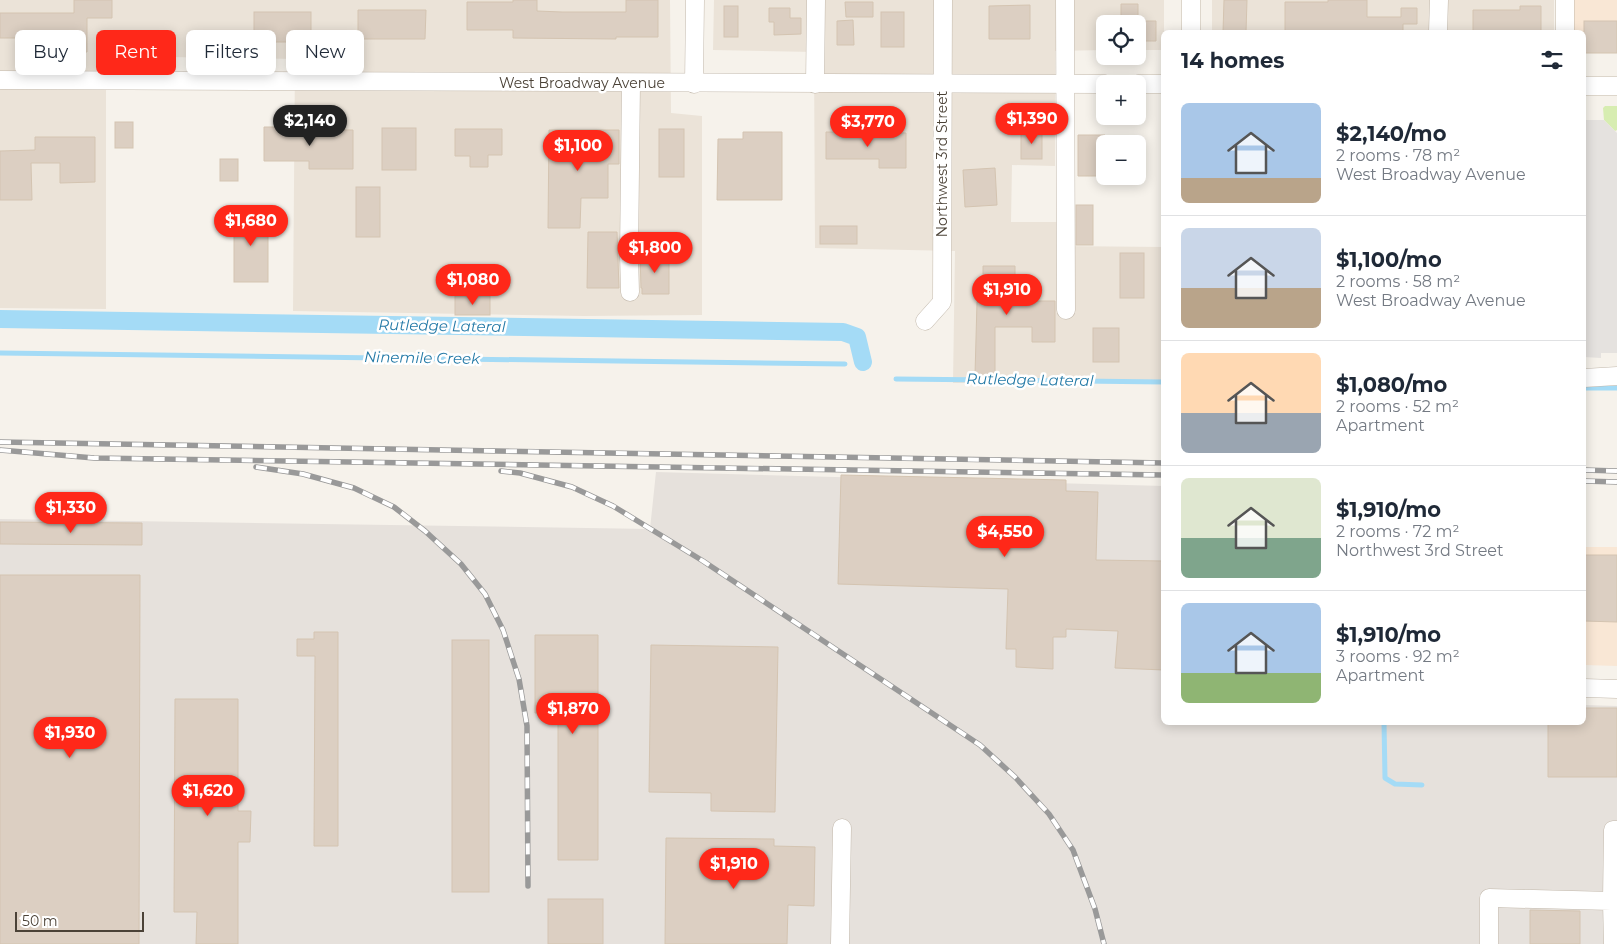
<!DOCTYPE html>
<meta charset="utf-8">
<style>
:root{--surface:#fff;--page:#f2f2f3;--text:#1f2937;--muted:#747a83;--line:#e0e1e3;--accent:#ff2819}
body{margin:0;font-family:Montserrat,sans-serif;background:var(--page);color:var(--text);height:100vh;display:flex;flex-direction:column;font-size:19px;white-space:nowrap}
*{box-sizing:border-box;margin:0}
p{font-size:16px;color:var(--muted)}
.icon{flex:none;width:28px;height:28px;fill:none;stroke:currentColor;stroke-width:2;stroke-linecap:round;stroke-linejoin:round}
.map{position:relative;flex:1;overflow:hidden}
.side{position:absolute;left:1161px;top:30px;width:425px;height:695px;display:flex;flex-direction:column;background:var(--surface);border-radius:8px;box-shadow:0 2px 12px #0003}
.side>*{flex:none}
.top-card{position:absolute;left:15px;top:30px;width:475px;height:45px;display:flex;gap:10px}
.buttons{position:absolute;left:1096px;top:15px;display:grid;gap:10px}
.buttons a{display:grid;place-items:center;width:50px;height:50px;border-radius:8px;background:var(--surface);box-shadow:0 2px 12px #0003;font-size:25px}
.scale{position:absolute;left:15px;bottom:12px;width:129px;box-sizing:border-box;padding-left:5px;border:2px solid #4b4237;border-top:0;font-size:14px;line-height:18px;white-space:nowrap;color:#4b4237;-webkit-text-stroke:4px #fff;paint-order:stroke}
.price{position:absolute;translate:-50% -42px;padding:0 11px;border-radius:18px;background:var(--accent);color:#fff;font-size:16px;line-height:32px;filter:drop-shadow(0 1px 2px #0008)}
.price::after{content:'';position:absolute;left:50%;top:30px;width:15px;height:11px;margin-left:-8px;background:inherit;clip-path:polygon(0 0,100% 0,50% 100%)}
.price.on{background:#222;color:#fff}
ul{padding:0;list-style:none}
li{display:flex;align-items:center;gap:15px;height:125px;padding:0 20px}
li+li{border-top:1px solid var(--line)}
li span{display:grid;place-items:center;flex:none;width:140px;height:100px;border-radius:8px;color:#555}
li>.icon{margin-inline-start:auto}
span .icon{width:60px;height:60px;fill:#fffc;stroke-width:1}
li b{font-size:21px}
h2{display:flex;justify-content:space-between;align-items:center;height:60px;padding:0 20px;font-size:21px}
.pill{padding:0 18px;border-radius:8px;background:var(--surface);box-shadow:0 2px 12px #0003;font-size:18px;line-height:45px}
.pill.on{background:var(--accent);color:#fff}
.map>svg:first-child{display:block}
.residential{fill:#ebe3d8}
.commercial{fill:#f9e7d5}
.industrial{fill:#e6e1dc}
.green{fill:#d7edb1}
.parking{fill:#e5e2df}
.lines{fill:none;stroke-linecap:round;stroke-linejoin:round}
.stream{stroke:#a4dbf6;stroke-width:5}
.canal{stroke:#a4dbf6;stroke-width:18}
.building{fill:#dccfc2;stroke:#d4c4b1}
.minor-casing{stroke:#c3b9ac;stroke-width:19}
.minor{stroke:#fff;stroke-width:18}
.rail-casing{stroke:#999;stroke-width:5.5}
.rail{stroke:#fff;stroke-width:4;stroke-dasharray:11;stroke-linecap:butt}
.labels{text-anchor:middle;stroke-width:5;stroke-linejoin:round;paint-order:stroke}
.street-label{font-size:14px;fill:#4b4237;stroke:#fff}
.water-label{font-size:15px;font-style:italic;fill:#247aa7;stroke:#fff}
</style>
<div class="map">
<svg width="1617" height="944" viewBox="0 0 1617 944">
<rect width="100%" height="100%" fill="#f6f2eb"/>
<g class="residential">
<path d="M0,0H670L671,113L702,116V315L584,316L293,311L295,59L169,57L106,58V309L0,308Z"/>
<path d="M714,0H1164V50H1138V24H1105V50L1055,51V166L1012,165L1011,222H1057L1058,246L1164,247V383H953L955,251L815,248L814,52L713,50Z"/>
<rect x="1212" y="0" width="342" height="32"/>
</g>
<g class="commercial">
<path d="M1573,0H1617V53H1584V32H1572Z"/>
<path d="M1584,547H1617V666L1584,665Z"/>
</g>
<path class="industrial" d="M656,472L1164,486V722H1584V705L1617,706V944H0V519L650,529Z"/>
<path class="green" d="M1605,106H1617V130L1615,131L1604,120L1603,108Z"/>
<path class="parking" d="M1584,120H1604L1617,133V353H1601V358L1584,357Z"/>
<g class="lines">
<g class="stream">
<path d="M0,353L845,364"/>
<path d="M896,379L1164,382"/>
<path d="M1584,388H1617"/>
<path d="M1384,722L1385,778L1395,784L1422,785"/>
</g>
<path class="canal" d="M0,319L843,332L857,337L863,362"/>
</g>
<g class="building">
<path d="M74,0H112V18H87V52H74V41H25V38H0V13H74Z"/>
<path d="M513,0H537V11L562,12H626V0H658V37H616V39L513,38V30H467V2H513Z"/>
<path d="M1224,0H1247L1246,32H1223Z"/>
<path d="M1328,0H1367V17H1401V8H1417V24H1403V32H1285V2H1328Z"/>
<path d="M845,2H873V17H846Z"/>
<path d="M1121,4H1138V21H1156V41H1138V24H1121Z"/>
<path d="M1030,5V39H989V6Z"/>
<rect x="724" y="6" width="14" height="31"/>
<path d="M1520,6H1541V32H1473V10H1520Z"/>
<path d="M769,8H790V18H801V34L774,35V22H769Z"/>
<path d="M358,10H426L425,39H358Z"/>
<rect x="254" y="12" width="57" height="30"/>
<rect x="881" y="12" width="23" height="35"/>
<path d="M853,20L854,45H837V21Z"/>
<rect x="1584" y="21" width="33" height="32"/>
<rect x="115" y="122" width="18" height="26"/>
<path d="M264,127H287V130H353V169H309V161H264Z"/>
<rect x="382" y="128" width="34" height="42"/>
<path d="M455,129H502V155H488V167H470V156H455Z"/>
<rect x="659" y="129" width="25" height="48"/>
<path d="M549,130H619V164H608V198H581L580,228H548Z"/>
<path d="M743,132H782V200H717L718,139H743Z"/>
<path d="M826,132L906,133V168H879V159H826Z"/>
<rect x="1021" y="132" width="21" height="27"/>
<path d="M1078,135H1105V157H1100V176H1078Z"/>
<path d="M35,137H95V182L60,183V163H31L32,200H0V151L35,150Z"/>
<rect x="220" y="159" width="18" height="22"/>
<path d="M995,168L997,205L965,207L963,170Z"/>
<rect x="356" y="187" width="24" height="50"/>
<rect x="1076" y="205" width="17" height="40"/>
<rect x="234" y="211" width="34" height="71"/>
<rect x="820" y="226" width="37" height="18"/>
<path d="M588,232H617L619,288H587Z"/>
<rect x="1120" y="253" width="24" height="45"/>
<path d="M640,254H669V294H642V288H641Z"/>
<path d="M983,266H1015V301H1055V342H1032V327H995V375H975L977,302H983Z"/>
<rect x="455" y="296" width="35" height="19"/>
<rect x="1093" y="328" width="26" height="34"/>
<path d="M841,475L1066,480V491L1098,492L1096,560L1164,561V670L1115,668L1118,631L1066,629V637H1053V669L1016,667V649H1006L1008,589L838,584Z"/>
<path d="M0,522L142,523V545L0,544Z"/>
<path d="M1584,555H1617V622L1584,621Z"/>
<path d="M0,575H140L139,944H0Z"/>
<path d="M314,632H338V846H314L315,656H297V639H314Z"/>
<path d="M535,635H598V860H558V713H535Z"/>
<rect x="452" y="640" width="37" height="252"/>
<path d="M651,645L778,647L775,812L711,811V793L649,792Z"/>
<path d="M175,699H238V811H251L250,842H238V944H196L197,912H174Z"/>
<path d="M1584,708H1617V777H1548V722H1584Z"/>
<path d="M666,838L774,839V846L815,847L814,906L788,905L787,944H665Z"/>
<rect x="548" y="899" width="55" height="45"/>
<path d="M1530,910L1580,911V944H1530Z"/>
</g>
<g class="lines">
<g class="minor-casing">
<g id="minor">
<path d="M1065,0L1066,310"/>
<path d="M1191,32V0"/>
<path d="M1438,32L1439,0"/>
<path d="M1565,32V0"/>
<path d="M0,80L1105,84"/>
<path d="M694,84L695,0"/>
<path d="M815,84L816,0"/>
<path d="M1138,84H1164"/>
<path d="M1584,86H1617"/>
<path d="M630,292L629,254L631,83"/>
<path d="M925,321L942,302L943,0"/>
<path d="M1584,378L1617,376"/>
<path d="M1584,688L1617,689"/>
<path d="M1612,901L1613,830H1617"/>
<path d="M840,944L842,828"/>
<path d="M1489,944V898L1612,901L1613,944"/>
</g>
</g>
<use href="#minor" class="minor"/>
<g class="rail-casing">
<g id="rail">
<path d="M0,442L1164,463"/>
<path d="M0,450L94,458L1164,475"/>
<path d="M256,467L303,474L354,488L394,507L425,531L461,564L485,594L503,630L519,679L527,726L528,886"/>
<path d="M1584,470L1617,471"/>
<path d="M501,471L520,473L572,487L613,506L703,561L980,745L1015,777L1049,814L1073,850L1095,909L1104,944"/>
<path d="M1584,481L1617,482"/>
</g>
</g>
<use href="#rail" class="rail"/>
</g>
<g class="labels">
<g class="street-label">
<text x="582" y="88">West Broadway Avenue</text>
<text transform="translate(942 164) rotate(-90)" y="5">Northwest 3rd Street</text>
</g>
<g class="water-label">
<text transform="translate(442 326) rotate(1)" y="5">Rutledge Lateral</text>
<text transform="translate(422 358) rotate(1)" y="5">Ninemile Creek</text>
<text transform="translate(1030 380) rotate(1)" y="5">Rutledge Lateral</text>
</g>
</g>
</svg>
<div class="buttons">
<a><svg class="icon" aria-label="locate" viewBox="0 0 24 24"><circle cx="12" cy="12" r="6"/><path d="M12 2v4M12 18v4M2 12h4M18 12h4"/></svg></a>
<a>+</a>
<a>−</a>
</div>
<div class="scale">50 m</div>
<b class="price" style="left:1032px;top:145px">$1,390</b>
<b class="price on" style="left:310px;top:147px">$2,140</b>
<b class="price" style="left:868px;top:148px">$3,770</b>
<b class="price" style="left:578px;top:172px">$1,100</b>
<b class="price" style="left:251px;top:247px">$1,680</b>
<b class="price" style="left:655px;top:274px">$1,800</b>
<b class="price" style="left:473px;top:306px">$1,080</b>
<b class="price" style="left:1007px;top:316px">$1,910</b>
<b class="price" style="left:71px;top:534px">$1,330</b>
<b class="price" style="left:1005px;top:558px">$4,550</b>
<b class="price" style="left:573px;top:735px">$1,870</b>
<b class="price" style="left:70px;top:759px">$1,930</b>
<b class="price" style="left:208px;top:817px">$1,620</b>
<b class="price" style="left:734px;top:890px">$1,910</b>
<div class="top-card">
<a class="pill">Buy</a>
<a class="pill on">Rent</a>
<a class="pill">Filters</a>
<a class="pill">New</a>
</div>
<section class="side">
<h2>14 homes<svg class="icon" aria-label="filters" viewBox="0 0 24 24"><path d="M4 7h16M4 17h16"/><circle cx="9" cy="7" r="2"/><circle cx="15" cy="17" r="2"/></svg></h2>
<ul>
<li><span style="background:linear-gradient(#a9c7e8 75%,#b9a48a 0)"><svg class="icon" aria-label="home" viewBox="0 0 24 24"><path d="M3 11l9-7 9 7M6 9v11h12V9"/></svg></span><div><b>$2,140/mo</b><p>2 rooms · 78 m²</p><p>West Broadway Avenue</p></div></li>
<li><span style="background:linear-gradient(#c9d6e8 60%,#b9a48a 0)"><svg class="icon" aria-label="home" viewBox="0 0 24 24"><path d="M3 11l9-7 9 7M6 9v11h12V9"/></svg></span><div><b>$1,100/mo</b><p>2 rooms · 58 m²</p><p>West Broadway Avenue</p></div></li>
<li><span style="background:linear-gradient(#ffd9b3 60%,#9aa5b1 0)"><svg class="icon" aria-label="home" viewBox="0 0 24 24"><path d="M3 11l9-7 9 7M6 9v11h12V9"/></svg></span><div><b>$1,080/mo</b><p>2 rooms · 52 m²</p><p>Apartment</p></div></li>
<li><span style="background:linear-gradient(#dfe7d0 60%,#7fa58c 0)"><svg class="icon" aria-label="home" viewBox="0 0 24 24"><path d="M3 11l9-7 9 7M6 9v11h12V9"/></svg></span><div><b>$1,910/mo</b><p>2 rooms · 72 m²</p><p>Northwest 3rd Street</p></div></li>
<li><span style="background:linear-gradient(#a9c7e8 70%,#8fb573 0)"><svg class="icon" aria-label="home" viewBox="0 0 24 24"><path d="M3 11l9-7 9 7M6 9v11h12V9"/></svg></span><div><b>$1,910/mo</b><p>3 rooms · 92 m²</p><p>Apartment</p></div></li>
</ul>
</section>
</div>
